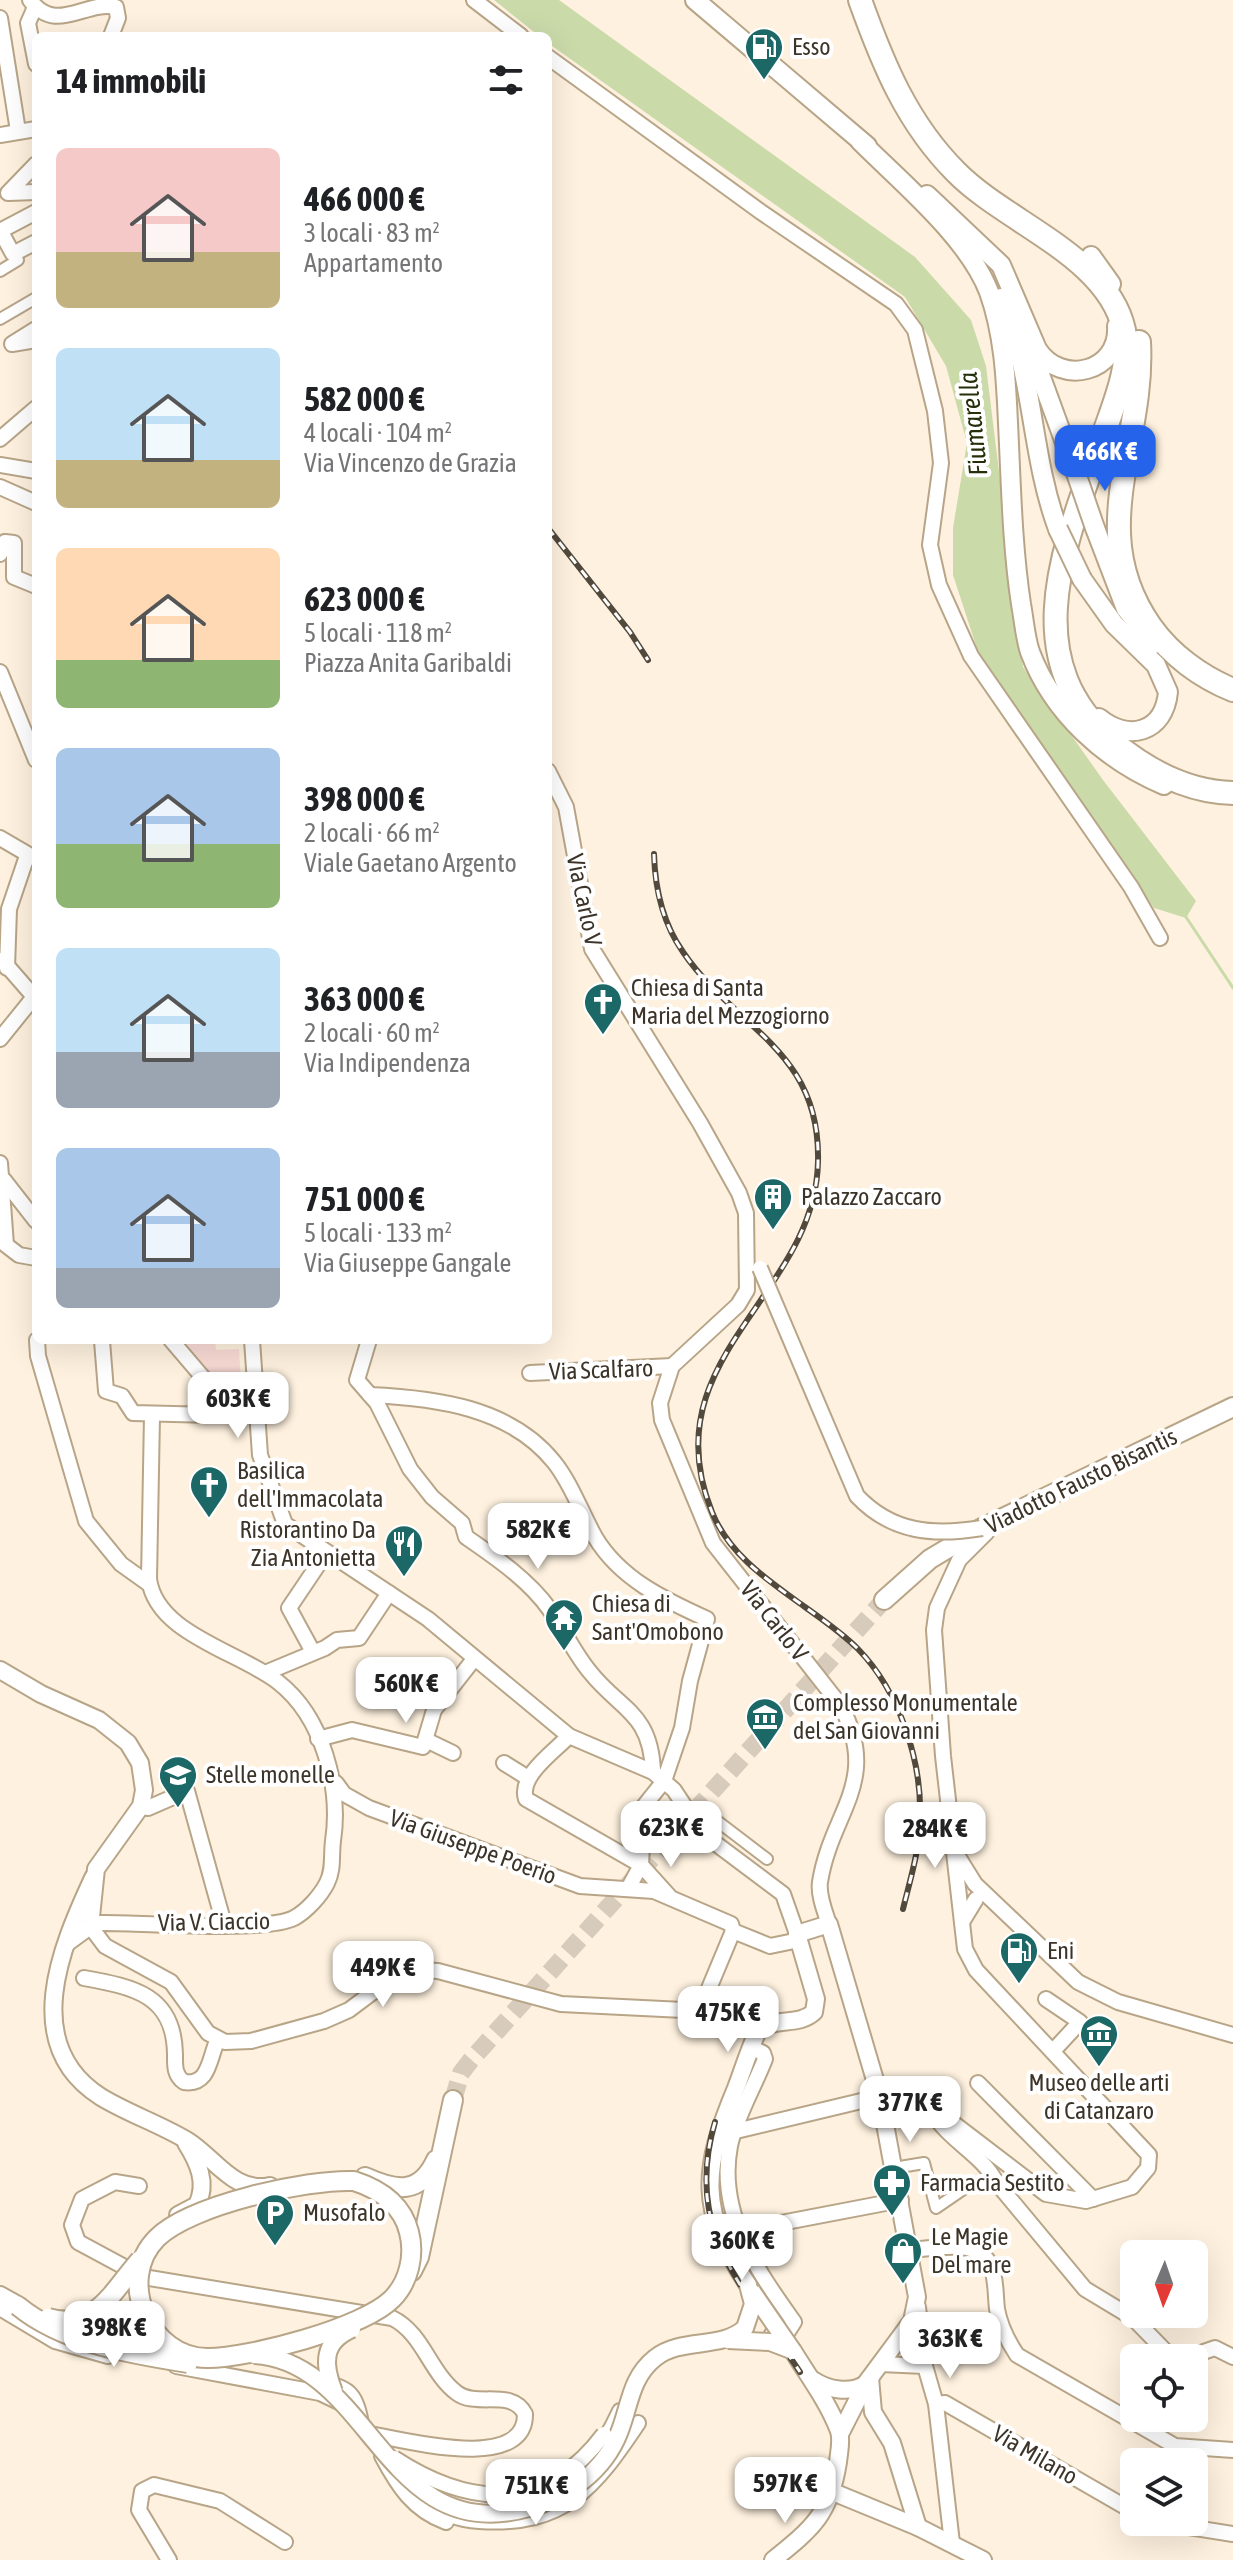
<!DOCTYPE html>
<html lang="it">
<meta charset="utf-8">
<style>
:root{--surface:#fff;--page:#f2f2f2;--text:#202124;--muted:#757577;--accent:#2563eb}
body{margin:0;font-family:"Asap Condensed",sans-serif;background:var(--page);color:var(--text);height:100vh;display:flex;flex-direction:column;font-size:30px;white-space:nowrap}
*{box-sizing:border-box;margin:0}
p{font-size:26px;color:var(--muted)}
.icon{flex:none;width:44px;height:44px;fill:none;stroke:currentColor;stroke-width:2;stroke-linecap:round;stroke-linejoin:round}
.map{position:relative;flex:1;overflow:hidden}
.side{position:absolute;left:32px;top:32px;width:520px;height:1312px;display:flex;flex-direction:column;background:var(--surface);border-radius:12px;box-shadow:0 8px 32px #0002}
.side>*{flex:none}
.needle{width:52px;rotate:182deg}
.buttons{position:absolute;left:1120px;top:2240px;display:grid;gap:16px}
.buttons a{display:grid;place-items:center;width:88px;height:88px;border-radius:12px;background:var(--surface);box-shadow:0 8px 32px #0002;font-size:40px}
.price{position:absolute;translate:-50% -68px;padding:0 18px;border-radius:16px;background:#fff;color:#222;font-size:26px;line-height:52px;filter:drop-shadow(0 2px 4px #0008)}
.price::after{content:'';position:absolute;left:50%;top:48px;width:24px;height:18px;margin-left:-12px;background:inherit;clip-path:polygon(0 0,100% 0,50% 100%)}
.price.active{background:var(--accent);color:#fff}
ul{padding:0;list-style:none}
li{display:flex;align-items:center;gap:24px;height:200px;padding:0 24px}
li span{display:grid;place-items:center;flex:none;width:224px;height:160px;border-radius:12px;color:#555}
li>.icon{margin-inline-start:auto}
span .icon{width:96px;height:96px;fill:#fffc;stroke-width:1}
li b{font-size:34px}
h2{display:flex;justify-content:space-between;align-items:center;height:96px;padding:0 24px;font-size:34px}
.map>svg:first-child{display:block}
.green{fill:#fadbd5}
.water{fill:#cadaa9}
.lines{fill:none;stroke-linecap:round;stroke-linejoin:round}
.stream{stroke:#cadaa9;stroke-width:3}
.secondary-tunnel{stroke:#d7cbbb;stroke-width:18;stroke-dasharray:18 9;stroke-linecap:butt}
.pedestrian-casing{stroke:#b8a588;stroke-width:14}
.minor-casing{stroke:#b8a588;stroke-width:18}
.tertiary-casing{stroke:#b8a588;stroke-width:20}
.secondary-casing{stroke:#b8a588;stroke-width:22}
.trunk-casing{stroke:#b8a588;stroke-width:26}
.pedestrian{stroke:#fff;stroke-width:10}
.minor{stroke:#fff;stroke-width:14}
.tertiary{stroke:#fff;stroke-width:16}
.secondary{stroke:#fff;stroke-width:18}
.trunk{stroke:#fff;stroke-width:22}
.rail-casing{stroke:#52493d;stroke-width:6}
.rail{stroke:#fff;stroke-width:3;stroke-dasharray:9;stroke-linecap:butt}
.minor-bridge-casing{stroke:#b8a588;stroke-width:18;stroke-linecap:butt}
.tertiary-bridge-casing{stroke:#b8a588;stroke-width:20;stroke-linecap:butt}
.secondary-bridge-casing{stroke:#b8a588;stroke-width:22;stroke-linecap:butt}
.minor-bridge{stroke:#fff;stroke-width:14}
.tertiary-bridge{stroke:#fff;stroke-width:16}
.secondary-bridge{stroke:#fff;stroke-width:18}
.labels{text-anchor:middle;stroke-width:8;stroke-linejoin:round;paint-order:stroke}
.poi-label{font-size:24px;fill:#3d3429;stroke:#fff;text-anchor:start}
.street-label{font-size:24px;fill:#3d3429;stroke:#fff}
.water-label{font-size:26px;font-style:italic;fill:#252f0a;stroke:#fff}
</style>
<div class="map">
<svg width="1233" height="2560" viewBox="0 0 1233 2560">
<rect width="100%" height="100%" fill="#fef1df"/>
<path class="green" d="M180,1340H215L216,1350L239,1349L242,1402L223,1403L207,1368Z"/>
<path class="water" d="M494,0H559L915,257L971,320L986,366L1023,667L1103,780L1196,901L1186,918L1154,908L983,667L953,575V528L967,443L946,366L905,297L548,43V36H539Z"/>
<g class="lines">
<path class="stream" d="M1184,914L1233,988"/>
<path class="secondary-tunnel" d="M453,2100L461,2073L471,2060L884,1600"/>
<g class="pedestrian-casing">
<g id="pedestrian">
<path d="M0,271L18,260"/>
<path d="M0,319L36,298"/>
<path d="M683,1806L708,1814L767,1859"/>
<path d="M894,2168L924,2163L936,2208L971,2184L996,2182"/>
</g>
</g>
<g class="minor-casing">
<g id="minor">
<path d="M30,0C56,35 85,0 116,7L118,18L111,36"/>
<path d="M474,0L521,36"/>
<path d="M35,7L28,23L36,64"/>
<path d="M0,18L18,131"/>
<path d="M548,57L761,212L896,304L915,330L935,411L941,463L930,545L939,585L971,656L1131,887L1160,938"/>
<path d="M0,135L36,129"/>
<path d="M36,164L8,193L36,192"/>
<path d="M0,230L13,254L36,242"/>
<path d="M0,231L36,212"/>
<path d="M36,329L12,344L36,340"/>
<path d="M0,439L36,408"/>
<path d="M0,465L36,471"/>
<path d="M0,487L36,503"/>
<path d="M0,554L5,542L14,543V577L36,586"/>
<path d="M0,672L36,760"/>
<path d="M548,771L566,807L592,949L700,1123L739,1193L746,1213L747,1290L738,1305L672,1366L660,1403L662,1420L713,1543L841,1706C881,1782 831,1812 820,1882C818,1895 825,1912 829,1924"/>
<path d="M0,838L36,859"/>
<path d="M2,960L36,999"/>
<path d="M7,968L9,909L27,856"/>
<path d="M0,1039L34,997"/>
<path d="M0,1163L6,1245L19,1255L36,1258"/>
<path d="M4,1180L36,1221"/>
<path d="M37,1340L38,1356L86,1521L121,1564L149,1584"/>
<path d="M171,1340L206,1381L213,1415"/>
<path d="M252,1340L260,1455L285,1524L428,1619L569,1736L653,1772L674,1790L703,1834L783,1894L797,1934"/>
<path d="M369,1340L357,1380L377,1403L410,1469L432,1497L462,1523L466,1537C495,1557 529,1580 550,1610C564,1630 574,1653 590,1672C620,1710 651,1712 653,1772"/>
<path d="M102,1341L106,1391L122,1396L133,1413L213,1415L255,1411"/>
<path d="M530,1373L672,1366"/>
<path d="M370,1395C435,1398 510,1407 554,1462C571,1483 582,1514 595,1537C620,1579 665,1600 707,1619L690,1681L682,1728L664,1781L644,1806L641,1865L629,1887"/>
<path d="M152,1416L149,1579C156,1634 240,1652 278,1682C323,1717 341,1787 333,1841C331,1856 334,1869 327,1883C321,1895 307,1911 294,1918C264,1933 141,1922 100,1923L90,1926L105,1946L171,1982L208,2033L225,2042L251,2041L324,2021L349,2010L389,1980L420,1970L438,1971L561,2004L724,2012L745,2021L755,2037"/>
<path d="M313,1652L289,1608L326,1553"/>
<path d="M265,1673L325,1648L337,1640L359,1638L389,1593"/>
<path d="M569,1736C555,1751 518,1776 526,1799L641,1865L669,1896"/>
<path d="M318,1739L352,1730L423,1747L434,1710L474,1659"/>
<path d="M426,1740L453,1753"/>
<path d="M504,1763L528,1778"/>
<path d="M336,1783L344,1794L369,1808L580,1886L654,1891L731,1924L733,1931L770,1946L799,1940"/>
<path d="M141,1806L148,1808L187,1791L224,1924"/>
<path d="M957,1855L975,1884L1078,1982L1118,2002L1233,2035"/>
<path d="M962,1922L976,1899"/>
<path d="M84,1978C134,1987 174,1995 175,2054C175,2065 174,2075 184,2082C210,2086 209,2057 218,2039"/>
<path d="M1046,1999L1080,2022L1053,2051"/>
<path d="M700,2010L733,1931"/>
<path d="M752,2048L763,2053L765,2059C755,2085 735,2120 730,2146C717,2214 757,2270 794,2322L787,2333L772,2334"/>
<path d="M978,2083L1093,2199"/>
<path d="M932,2112C949,2141 982,2154 996,2182L1085,2289L1133,2318L1172,2358"/>
<path d="M736,2131L903,2091L944,2116L1046,2194L1086,2201L1132,2187L1148,2168L1149,2155L976,1970L965,1949L943,1756L934,1630L937,1608L959,1560L987,1532"/>
<path d="M139,2186L115,2182L82,2199L72,2225L78,2242L143,2277L392,2318C423,2333 430,2373 457,2393C477,2408 512,2388 525,2414C526,2474 401,2439 369,2434"/>
<path d="M739,2231L901,2200"/>
<path d="M910,2250C927,2249 950,2244 967,2248C999,2255 994,2283 997,2309C1000,2326 1007,2340 1017,2355L1175,2446L1233,2450"/>
<path d="M918,2307L925,2366L936,2404L952,2543"/>
<path d="M0,2308L55,2341L108,2356"/>
<path d="M1186,2358L1215,2348L1233,2357"/>
<path d="M880,2364L925,2366"/>
<path d="M176,2366L320,2393L339,2402"/>
<path d="M323,2383C350,2387 357,2397 361,2424"/>
<path d="M936,2404L945,2403L1134,2512"/>
<path d="M382,2456C398,2486 413,2510 446,2522"/>
<path d="M424,2485C513,2517 579,2502 620,2411"/>
<path d="M428,2500C440,2514 461,2520 479,2521C565,2527 595,2487 638,2423"/>
<path d="M1157,2522L1233,2534"/>
<path d="M169,2560L139,2510L142,2491L154,2485L220,2501L285,2542"/>
</g>
</g>
<g class="tertiary-casing">
<g id="tertiary">
<path d="M0,1670L41,1694L99,1720L128,1743L140,1763L144,1790L141,1806L96,1869L90,1926L68,1942"/>
<path d="M93,1878C61,1947 19,2045 101,2097C129,2114 160,2124 188,2141C215,2158 234,2194 270,2186"/>
<path d="M178,2215L197,2205C208,2183 198,2162 186,2143"/>
<path d="M748,2285C698,2210 702,2169 736,2088C743,2070 749,2049 758,2031C775,2016 798,2027 814,2012L816,1999L797,1934L829,1924L880,2097L917,2297L912,2321L866,2383L840,2434"/>
<path d="M870,2378L873,2412L892,2443L918,2527L983,2560"/>
<path d="M813,2380C828,2390 850,2394 866,2384"/>
<path d="M833,2492L918,2527"/>
<path d="M773,2560C813,2528 830,2514 838,2462C839,2452 842,2440 839,2431C828,2402 809,2377 793,2351"/>
</g>
</g>
<g class="secondary-casing">
<g id="secondary">
<path d="M695,0L867,146"/>
<path d="M860,141C901,182 968,237 989,292C1004,334 1006,379 1008,423C1011,483 1012,545 1021,604C1024,620 1025,637 1030,652C1053,713 1105,760 1164,785"/>
<path d="M927,195L1001,265L1037,349C1061,387 1120,372 1117,326"/>
<path d="M1091,256L1111,284"/>
<path d="M1001,298C1034,371 1030,454 1058,529"/>
<path d="M1030,347L1076,473"/>
<path d="M1095,528L1126,609L1154,644"/>
<path d="M1082,579L1114,624L1156,665L1168,692C1164,733 1128,742 1099,718"/>
<path d="M884,1600L930,1559L982,1528L1233,1407"/>
<path d="M365,2177C396,2191 420,2195 436,2160"/>
<path d="M412,2271L419,2257L453,2100"/>
<path d="M0,2296L18,2306"/>
</g>
</g>
<g class="trunk-casing">
<g id="trunk">
<path d="M860,0C883,64 907,123 956,172C1006,223 1108,256 1124,330C1131,363 1116,399 1105,430C1070,533 1010,656 1113,742C1148,771 1188,792 1233,793"/>
<path d="M1139,342C1145,445 1083,531 1151,627C1171,655 1201,677 1233,690"/>
</g>
</g>
<use href="#pedestrian" class="pedestrian"/>
<use href="#minor" class="minor"/>
<use href="#tertiary" class="tertiary"/>
<use href="#secondary" class="secondary"/>
<use href="#trunk" class="trunk"/>
<g class="rail-casing">
<g id="rail">
<path d="M548,528L630,632L648,660"/>
<path d="M654,854C655,889 662,922 683,952C735,1029 821,1049 818,1162C815,1297 650,1358 712,1512C729,1555 769,1581 805,1607C823,1620 842,1633 858,1649C899,1691 922,1760 920,1818C920,1849 910,1880 903,1909"/>
<path d="M715,2122C683,2232 744,2287 800,2372"/>
</g>
</g>
<use href="#rail" class="rail"/>
<g class="minor-bridge-casing">
<g id="minor-bridge">
<path d="M760,1268L857,1496C892,1533 934,1536 982,1528"/>
<path d="M394,2458C471,2508 545,2513 604,2434"/>
</g>
</g>
<g class="tertiary-bridge-casing">
<g id="tertiary-bridge">
<path d="M753,2293L793,2351"/>
<path d="M728,2340L770,2342L791,2350"/>
<path d="M254,2355C371,2361 385,2549 529,2508C567,2498 604,2471 619,2433C630,2406 630,2378 655,2358C681,2337 721,2350 745,2328L753,2304L748,2285"/>
<path d="M334,2392C323,2364 322,2342 352,2329"/>
</g>
</g>
<g class="secondary-bridge-casing">
<g id="secondary-bridge">
<path d="M1076,473L1095,528"/>
<path d="M1058,529L1082,579"/>
<path d="M354,2181C379,2189 402,2204 409,2232C415,2255 409,2282 392,2299C363,2328 249,2358 208,2358C150,2359 115,2280 157,2238C190,2205 307,2179 354,2181Z"/>
<path d="M18,2306C63,2343 131,2354 188,2363"/>
<path d="M48,2318C95,2332 114,2289 140,2260"/>
</g>
</g>
<use href="#minor-bridge" class="minor-bridge"/>
<use href="#tertiary-bridge" class="tertiary-bridge"/>
<use href="#secondary-bridge" class="secondary-bridge"/>
</g>
<defs>
<g id="fuel-pin" transform="scale(2)"><path d="M0 17L-7.5 6A9.5 9.5 0 1 1 7.5 6Z" fill="#1b6866" stroke="#fff"/><path d="M-5.5-6h7V0h2V4h1.3V-2.5L3-4.5l.8-.8L6-3V5H2.5V1h-1V6h-7ZM-4.2-4.7v3.2H.2V-4.7Z" fill="#fff"/></g>
<g id="church-pin" transform="scale(2)"><path d="M0 17L-7.5 6A9.5 9.5 0 1 1 7.5 6Z" fill="#1b6866" stroke="#fff"/><path d="M-1.2-6h2.4v3.5h3.3v2.4h-3.3V6h-2.4V-.1h-3.3v-2.4h3.3Z" fill="#fff"/></g>
<g id="building-pin" transform="scale(2)"><path d="M0 17L-7.5 6A9.5 9.5 0 1 1 7.5 6Z" fill="#1b6866" stroke="#fff"/><path d="M-4-6H4V6H1V3H-1V6H-4ZM-2.5-4.3h1.7v1.8h-1.7ZM.8-4.3h1.7v1.8H.8ZM-2.5-1h1.7V.8h-1.7ZM.8-1h1.7V.8H.8Z" fill="#fff"/></g>
<g id="restaurant-pin" transform="scale(2)"><path d="M0 17L-7.5 6A9.5 9.5 0 1 1 7.5 6Z" fill="#1b6866" stroke="#fff"/><path d="M-5-6h1v4h1v-4h1v4h1v-4h1v5L-1.5 .5V6h-2V.5L-5-1ZM5-6V6H3V1.5H1.5Q1.5-4 5-6Z" fill="#fff"/></g>
<g id="temple-pin" transform="scale(2)"><path d="M0 17L-7.5 6A9.5 9.5 0 1 1 7.5 6Z" fill="#1b6866" stroke="#fff"/><path d="M0-6L5-2H3V0L6.5 2.5H4V6H1.5V3h-3V6H-4V2.5H-6.5L-3 0V-2H-5Z" fill="#fff"/></g>
<g id="museum-pin" transform="scale(2)"><path d="M0 17L-7.5 6A9.5 9.5 0 1 1 7.5 6Z" fill="#1b6866" stroke="#fff"/><path d="M0-6L6-3V-2H-6V-3ZM-5-1h2V3h-2ZM-1-1h2V3h-2ZM3-1h2V3H3ZM-6 4H6V6H-6Z" fill="#fff"/></g>
<g id="school-pin" transform="scale(2)"><path d="M0 17L-7.5 6A9.5 9.5 0 1 1 7.5 6Z" fill="#1b6866" stroke="#fff"/><path d="M0-5L7-2L0 1L-7-2ZM-4 1L0 2.5L4 1V4Q0 6-4 4Z" fill="#fff"/></g>
<g id="pharmacy-pin" transform="scale(2)"><path d="M0 17L-7.5 6A9.5 9.5 0 1 1 7.5 6Z" fill="#1b6866" stroke="#fff"/><path d="M-2-6h4v4h4v4h-4v4h-4v-4h-4v-4h4Z" fill="#fff"/></g>
<g id="parking-pin" transform="scale(2)"><path d="M0 17L-7.5 6A9.5 9.5 0 1 1 7.5 6Z" fill="#1b6866" stroke="#fff"/><path d="M-3.5-5.5H1a3.5 3.5 0 0 1 0 7H-1V5.5H-3.5ZM-1-3.4V-.6H.8a1.4 1.4 0 0 0 0-2.8Z" fill="#fff"/></g>
<g id="shop-pin" transform="scale(2)"><path d="M0 17L-7.5 6A9.5 9.5 0 1 1 7.5 6Z" fill="#1b6866" stroke="#fff"/><path d="M-5-2.5h2.3a2.7 3.5 0 0 1 5.4 0H5L5.5 6h-11ZM-1.5-2.5h3a1.5 2.3 0 0 0-3 0Z" fill="#fff"/></g>
</defs>
<g fill-rule="evenodd">
<use href="#fuel-pin" x="764" y="47"/>
<use href="#church-pin" x="603" y="1002"/>
<use href="#building-pin" x="773" y="1197"/>
<use href="#church-pin" x="209" y="1485"/>
<use href="#restaurant-pin" x="404" y="1544"/>
<use href="#temple-pin" x="564" y="1618"/>
<use href="#museum-pin" x="765" y="1717"/>
<use href="#school-pin" x="178" y="1775"/>
<use href="#fuel-pin" x="1019" y="1951"/>
<use href="#museum-pin" x="1099" y="2034"/>
<use href="#pharmacy-pin" x="892" y="2183"/>
<use href="#parking-pin" x="275" y="2213"/>
<use href="#shop-pin" x="903" y="2251"/>
</g>
<g class="labels">
<g class="poi-label">
<text x="792" y="55">Esso</text>
<text x="631" y="996">Chiesa di Santa<tspan x="631" dy="28">Maria del Mezzogiorno</tspan></text>
<text x="801" y="1205">Palazzo Zaccaro</text>
<text x="237" y="1479">Basilica<tspan x="237" dy="28">dell'Immacolata</tspan></text>
<text x="376" y="1538" text-anchor="end">Ristorantino Da<tspan x="376" dy="28">Zia Antonietta</tspan></text>
<text x="592" y="1612">Chiesa di<tspan x="592" dy="28">Sant'Omobono</tspan></text>
<text x="793" y="1711">Complesso Monumentale<tspan x="793" dy="28">del San Giovanni</tspan></text>
<text x="206" y="1783">Stelle monelle</text>
<text x="1047" y="1959">Eni</text>
<text x="1099" y="2091" text-anchor="middle">Museo delle arti<tspan x="1099" dy="28">di Catanzaro</tspan></text>
<text x="920" y="2191">Farmacia Sestito</text>
<text x="303" y="2221">Musofalo</text>
<text x="931" y="2245">Le Magie<tspan x="931" dy="28">Del mare</tspan></text>
</g>
<g class="street-label">
<text transform="translate(584 900) rotate(78)" y="8">Via Carlo V</text>
<text transform="translate(601 1370) rotate(-2)" y="8">Via Scalfaro</text>
<text transform="translate(1081 1481) rotate(-26)" y="8">Viadotto Fausto Bisantis</text>
<text transform="translate(774 1621) rotate(52)" y="8">Via Carlo V</text>
<text transform="translate(473 1847) rotate(20)" y="8">Via Giuseppe Poerio</text>
<text transform="translate(214 1922) rotate(-1)" y="8">Via V. Ciaccio</text>
<text transform="translate(1035 2455) rotate(30)" y="8">Via Milano</text>
</g>
<g class="water-label">
<text transform="translate(973 424) rotate(-96)" y="9">Fiumarella</text>
</g>
</g>
</svg>
<div class="buttons">
<a><svg class="needle" viewBox="-14 -14 28 28"><path d="M0-13l5 13h-10z" fill="#e53935"/><path d="M0 13l5-13h-10z" fill="#757577"/></svg></a>
<a><svg class="icon" aria-label="locate" viewBox="0 0 24 24"><circle cx="12" cy="12" r="6"/><path d="M12 2v4M12 18v4M2 12h4M18 12h4"/></svg></a>
<a><svg class="icon" aria-label="layers" viewBox="0 0 24 24"><path d="M12 4l9 5-9 5-9-5zM3 14l9 5 9-5"/></svg></a>
</div>
<b class="price active" style="left:1105px;top:493px">466K €</b>
<b class="price" style="left:238px;top:1440px">603K €</b>
<b class="price" style="left:538px;top:1571px">582K €</b>
<b class="price" style="left:406px;top:1725px">560K €</b>
<b class="price" style="left:671px;top:1869px">623K €</b>
<b class="price" style="left:935px;top:1870px">284K €</b>
<b class="price" style="left:383px;top:2009px">449K €</b>
<b class="price" style="left:728px;top:2054px">475K €</b>
<b class="price" style="left:910px;top:2144px">377K €</b>
<b class="price" style="left:742px;top:2282px">360K €</b>
<b class="price" style="left:114px;top:2369px">398K €</b>
<b class="price" style="left:950px;top:2380px">363K €</b>
<b class="price" style="left:785px;top:2525px">597K €</b>
<b class="price" style="left:536px;top:2527px">751K €</b>
<section class="side">
<h2>14 immobili<svg class="icon" aria-label="filters" viewBox="0 0 24 24"><path d="M4 7h16M4 17h16"/><circle cx="9" cy="7" r="2"/><circle cx="15" cy="17" r="2"/></svg></h2>
<ul>
<li><span style="background:linear-gradient(#f6c9c9 65%,#c2b280 0)"><svg class="icon" aria-label="home" viewBox="0 0 24 24"><path d="M3 11l9-7 9 7M6 9v11h12V9"/></svg></span><div><b>466 000 €</b><p>3 locali · 83 m²</p><p>Appartamento</p></div></li>
<li><span style="background:linear-gradient(#bfe0f5 70%,#c2b280 0)"><svg class="icon" aria-label="home" viewBox="0 0 24 24"><path d="M3 11l9-7 9 7M6 9v11h12V9"/></svg></span><div><b>582 000 €</b><p>4 locali · 104 m²</p><p>Via Vincenzo de Grazia</p></div></li>
<li><span style="background:linear-gradient(#ffd9b3 70%,#8fb573 0)"><svg class="icon" aria-label="home" viewBox="0 0 24 24"><path d="M3 11l9-7 9 7M6 9v11h12V9"/></svg></span><div><b>623 000 €</b><p>5 locali · 118 m²</p><p>Piazza Anita Garibaldi</p></div></li>
<li><span style="background:linear-gradient(#a9c7e8 60%,#8fb573 0)"><svg class="icon" aria-label="home" viewBox="0 0 24 24"><path d="M3 11l9-7 9 7M6 9v11h12V9"/></svg></span><div><b>398 000 €</b><p>2 locali · 66 m²</p><p>Viale Gaetano Argento</p></div></li>
<li><span style="background:linear-gradient(#bfe0f5 65%,#9aa5b1 0)"><svg class="icon" aria-label="home" viewBox="0 0 24 24"><path d="M3 11l9-7 9 7M6 9v11h12V9"/></svg></span><div><b>363 000 €</b><p>2 locali · 60 m²</p><p>Via Indipendenza</p></div></li>
<li><span style="background:linear-gradient(#a9c7e8 75%,#9aa5b1 0)"><svg class="icon" aria-label="home" viewBox="0 0 24 24"><path d="M3 11l9-7 9 7M6 9v11h12V9"/></svg></span><div><b>751 000 €</b><p>5 locali · 133 m²</p><p>Via Giuseppe Gangale</p></div></li>
</ul>
</section>
</div>
